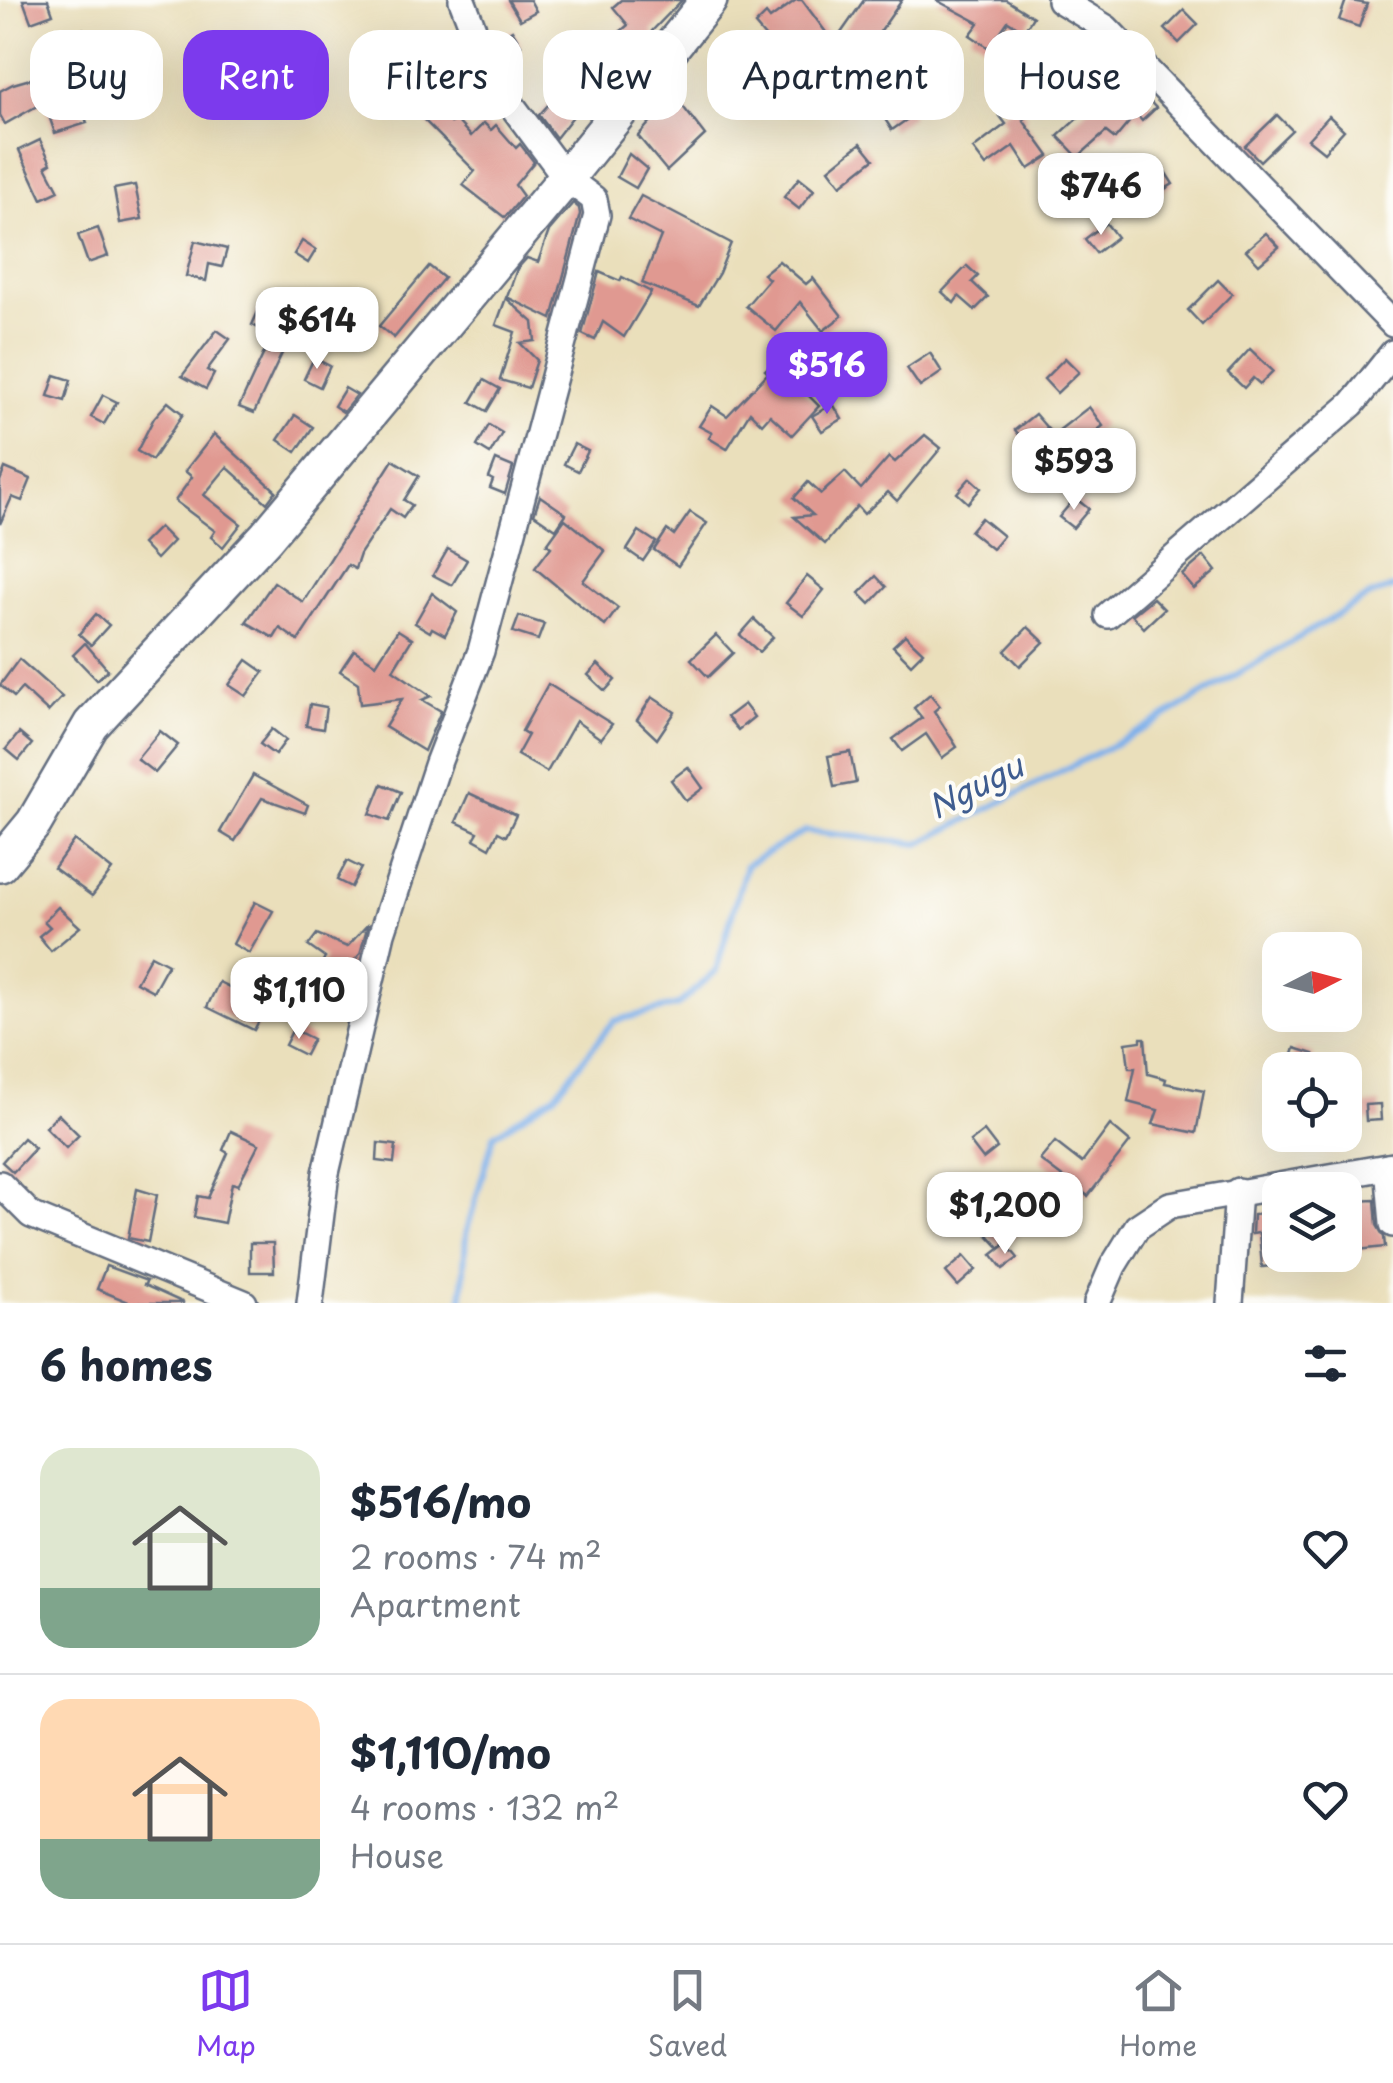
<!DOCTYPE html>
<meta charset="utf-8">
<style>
:root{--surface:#fff;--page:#f2f2f3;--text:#1f2937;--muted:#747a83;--line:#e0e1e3;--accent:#7c3aed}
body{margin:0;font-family:"Playpen Sans",sans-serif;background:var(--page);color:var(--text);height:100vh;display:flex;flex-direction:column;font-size:38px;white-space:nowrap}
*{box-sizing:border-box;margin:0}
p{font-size:32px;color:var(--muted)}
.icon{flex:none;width:55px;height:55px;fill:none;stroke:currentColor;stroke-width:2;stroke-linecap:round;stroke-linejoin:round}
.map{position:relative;height:1303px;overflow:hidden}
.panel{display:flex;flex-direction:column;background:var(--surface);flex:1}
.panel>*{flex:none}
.guide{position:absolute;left:30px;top:30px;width:1335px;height:90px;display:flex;gap:20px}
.needle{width:65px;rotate:84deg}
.fabs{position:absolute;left:1262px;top:932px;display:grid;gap:20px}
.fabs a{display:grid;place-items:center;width:100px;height:100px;border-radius:20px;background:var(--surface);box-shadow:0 10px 40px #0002;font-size:50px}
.price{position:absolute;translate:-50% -85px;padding:0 22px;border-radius:20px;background:#fff;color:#222;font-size:32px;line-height:65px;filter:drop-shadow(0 2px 5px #0008)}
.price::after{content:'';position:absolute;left:50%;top:60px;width:30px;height:22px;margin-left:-15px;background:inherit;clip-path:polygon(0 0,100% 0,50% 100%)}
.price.selected{background:var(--accent);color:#fff}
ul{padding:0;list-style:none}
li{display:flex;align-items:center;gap:30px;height:250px;padding:0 40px}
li+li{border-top:2px solid var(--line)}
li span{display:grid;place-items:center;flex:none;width:280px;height:200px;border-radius:30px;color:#555}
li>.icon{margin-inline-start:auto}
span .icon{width:120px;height:120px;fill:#fffc;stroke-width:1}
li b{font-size:42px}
h2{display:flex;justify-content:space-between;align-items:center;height:120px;padding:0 40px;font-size:42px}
.pill{padding:0 35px;border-radius:30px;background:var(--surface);box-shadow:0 10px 40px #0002;font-size:35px;line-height:90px}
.pill.selected{background:var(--accent);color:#fff}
.tabs{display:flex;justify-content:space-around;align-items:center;height:140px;border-top:2px solid var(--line);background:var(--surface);font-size:28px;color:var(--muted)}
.tabs a{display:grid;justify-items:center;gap:5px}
.tabs .selected{color:var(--accent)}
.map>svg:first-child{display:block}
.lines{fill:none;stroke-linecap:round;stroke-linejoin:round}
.stream{stroke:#7eb0eb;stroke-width:6}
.building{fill:#e09991}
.street-casing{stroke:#636d7f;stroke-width:30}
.secondary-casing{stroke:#636d7f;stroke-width:40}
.street{stroke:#fff;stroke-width:25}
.secondary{stroke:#fff;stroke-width:35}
.labels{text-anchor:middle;stroke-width:8;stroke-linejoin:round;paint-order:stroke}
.water-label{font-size:32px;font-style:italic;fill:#3e5c8f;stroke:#fdfcf7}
</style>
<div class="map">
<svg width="1393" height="1303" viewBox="0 0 1393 1303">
<rect width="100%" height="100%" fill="#fdfcf7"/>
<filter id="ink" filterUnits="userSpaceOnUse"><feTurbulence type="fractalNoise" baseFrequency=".01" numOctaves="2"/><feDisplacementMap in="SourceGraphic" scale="20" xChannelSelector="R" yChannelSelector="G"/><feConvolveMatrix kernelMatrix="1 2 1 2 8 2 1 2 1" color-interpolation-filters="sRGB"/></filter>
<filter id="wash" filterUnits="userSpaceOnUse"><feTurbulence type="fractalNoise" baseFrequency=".0048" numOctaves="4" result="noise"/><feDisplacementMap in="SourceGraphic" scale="40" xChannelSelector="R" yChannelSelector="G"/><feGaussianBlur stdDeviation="2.25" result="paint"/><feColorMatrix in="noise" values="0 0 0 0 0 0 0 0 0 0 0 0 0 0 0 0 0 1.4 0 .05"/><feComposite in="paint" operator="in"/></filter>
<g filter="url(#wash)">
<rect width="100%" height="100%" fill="#eadfbb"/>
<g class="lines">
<path class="stream" d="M462,1303L466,1234L494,1135L555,1095L614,1021L678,1005L716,971L746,865L805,831L919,844L1146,728L1369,596L1393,588"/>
</g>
<g id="blocks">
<g class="building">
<path d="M23,0H48L53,14L31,22Z"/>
<path d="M508,0H530L536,11L520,20Z"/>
<path d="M621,0H682L652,31L655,34L635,59L599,88L584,70L593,62L590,57L628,25L613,7Z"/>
<path d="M796,0H802L834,43L864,0H902L841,88L820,59L795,88L753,54L766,38L755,25L766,14L770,19Z"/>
<path d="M936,0H1006L1033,17L1024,31L1008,21L989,48L970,35L979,23Z"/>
<path d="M1346,0L1367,4L1359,27L1339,20Z"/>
<path d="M1184,10L1198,24L1179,43L1165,29Z"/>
<path d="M83,29L92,45L74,55L65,39Z"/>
<path d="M512,30L521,45L502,57L495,41Z"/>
<path d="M949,38L956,48L897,92L912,116L892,130L866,90L915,60L907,49L921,39L929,51Z"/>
<path d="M79,59L90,90L78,95L87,123L55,133L44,102L5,124L0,115V91L13,84L58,71L56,67Z"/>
<path d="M1076,65L1098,85L1095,89L1117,107L1138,89L1156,108L1142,121L1136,114L1115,139L1106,132L1078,157L1058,136L1092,105L1063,79Z"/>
<path d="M559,93L578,110L556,138L539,115Z"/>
<path d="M410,94L451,123L455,119L471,136L484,123L491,130L496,125L516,148L520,144L534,162L515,185L523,196L508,214L504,217L463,185L475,171L404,100Z"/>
<path d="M674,95L705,135L667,171L638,136Z"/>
<path d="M1017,103L1027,117L1023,120L1049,156L1029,169L1014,146L986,166L973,149L1006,124L999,115Z"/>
<path d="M1277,115L1292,130L1260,161L1245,146Z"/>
<path d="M1329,116L1344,130L1324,152L1308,139Z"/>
<path d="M40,140L51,163L46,166L59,191L42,199L19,150Z"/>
<path d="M861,143L874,159L841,185L829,169Z"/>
<path d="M629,154L647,169L636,188L617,177Z"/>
<path d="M1162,167L1173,184L1150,198L1140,182Z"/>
<path d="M799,178L814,190L799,209L784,197Z"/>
<path d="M135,185L142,219L120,223L114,189Z"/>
<path d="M641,196L731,243L719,273L699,306L642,283L661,236L628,219Z"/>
<path d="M573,203L579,208L580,214L552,319L507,297L517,269L527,258L538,262L549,231Z"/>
<path d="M1106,223L1117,237L1096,253L1085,239Z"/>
<path d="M98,228L108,256L88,263L78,235Z"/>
<path d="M1266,233L1279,247L1259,264L1246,250Z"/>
<path d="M195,241L227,249L222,267L209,264L206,281L186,276Z"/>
<path d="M302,241L316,250L308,263L294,254Z"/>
<path d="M779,261L806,284L813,278L842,316L823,331L800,302L776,331L746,306L769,279L763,274Z"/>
<path d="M429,266L444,278L394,338L379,326Z"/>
<path d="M967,266L978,276L972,282L988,297L975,310L959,296L954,303L942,292Z"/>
<path d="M599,272L620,281L622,277L651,292L624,337L603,322L595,340L582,334Z"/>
<path d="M1218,280L1232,294L1202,325L1188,310Z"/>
<path d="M506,298L533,322L535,341L520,343L537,360L528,388L500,380L515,332L496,325Z"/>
<path d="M261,305L289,317L280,338L252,325Z"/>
<path d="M217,330L230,339L207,370L214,374L206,389L182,376Z"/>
<path d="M269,342L284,349L254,413L239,407Z"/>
<path d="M1250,349L1273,371L1260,384L1253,378L1244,388L1228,373Z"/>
<path d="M930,353L942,372L920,387L907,368Z"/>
<path d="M779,357L795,375L791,378L819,406L792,435L770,415L762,424L750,412L727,449L709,438L712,433L699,426L712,406L727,416L768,373L765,370Z"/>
<path d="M314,358L330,366L320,387L304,379Z"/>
<path d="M1065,358L1079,372L1057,393L1044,379Z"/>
<path d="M55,375L71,380L65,401L48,396Z"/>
<path d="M484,380L500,389L487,411L471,402Z"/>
<path d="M345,388L357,395L343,412L334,406Z"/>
<path d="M103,395L117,402L104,424L91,417Z"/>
<path d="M168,402L183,414L152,460L137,451L154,418Z"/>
<path d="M833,404L842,419L822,431L812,416Z"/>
<path d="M1089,407L1103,426L1071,449L1058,431Z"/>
<path d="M1035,414L1060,443L1040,459L1015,430Z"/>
<path d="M295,415L313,427L296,452L278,440Z"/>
<path d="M489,425L502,433L490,454L477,446Z"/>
<path d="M214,434L276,491L267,503L227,467L204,495L241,524L223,547L211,537L215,531L175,501L192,477L185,471Z"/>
<path d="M925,435L941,448L897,501L888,492L864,514L857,506L825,544L794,517L813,515L794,498L808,482L821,494L845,472L861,489L889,457L895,462Z"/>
<path d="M574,444L588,451L578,471L564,464Z"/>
<path d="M393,460L419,476L404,500L412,505L403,518L390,509L360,554L355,569L348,565L298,641L280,628L274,638L246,622L274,582L303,602Z"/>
<path d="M496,460L513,467L505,494L490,488L493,480L489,478Z"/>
<path d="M5,468L31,479L22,501L12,497L0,524V481Z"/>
<path d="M970,478L981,488L968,503L957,493Z"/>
<path d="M540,496L566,514L556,529L534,514Z"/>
<path d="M1075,498L1089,509L1073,528L1059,517Z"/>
<path d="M690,512L707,523L678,566L654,550L667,530L674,535Z"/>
<path d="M981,518L1003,536L992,549L970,531Z"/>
<path d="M565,519L605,551L583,581L618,608L605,626L535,568L551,547L547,544Z"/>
<path d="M159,527L173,541L156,559L142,544Z"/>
<path d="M639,531L656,542L643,561L627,550Z"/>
<path d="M448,549L467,560L452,585L433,575Z"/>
<path d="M1204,556L1216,571L1194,589L1182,575Z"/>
<path d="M807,576L824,590L803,616L786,603Z"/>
<path d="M876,576L886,587L870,604L859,593Z"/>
<path d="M432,593L457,612L445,635L432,628L430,632L415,623Z"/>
<path d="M1153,598L1164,609L1144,628L1132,615Z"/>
<path d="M96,614L109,625L91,645L79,634Z"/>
<path d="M519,616L544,624L538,640L513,632Z"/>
<path d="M754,619L773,637L759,652L740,635Z"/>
<path d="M1028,627L1044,642L1020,666L1005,651Z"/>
<path d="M398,630L412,639L393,670L431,696L422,700L441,711L424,751L385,727L402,699L360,704L358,683L340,671L354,650L376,664Z"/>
<path d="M716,635L733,653L708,677L691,659Z"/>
<path d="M905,635L923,652L911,664L893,646Z"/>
<path d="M85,643L108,670L97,680L73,655Z"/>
<path d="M19,659L62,697L48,712L22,688L14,697L0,685Z"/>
<path d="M247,660L264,672L246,696L229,685Z"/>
<path d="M598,664L615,680L605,691L588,675Z"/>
<path d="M548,684L612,724L601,739L576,721L547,772L517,755L528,735L522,731Z"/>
<path d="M930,694L940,706L934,711L957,747L942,758L926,734L902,751L893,739L922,718L914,708Z"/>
<path d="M652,697L675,712L657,739L637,720Z"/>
<path d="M310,704L326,707L323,729L306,726Z"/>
<path d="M744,704L754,717L738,730L727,717Z"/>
<path d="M272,729L286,740L275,755L260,744Z"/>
<path d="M160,731L178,745L155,773L137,759Z"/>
<path d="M19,733L32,744L19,760L6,749Z"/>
<path d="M850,752L856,783L834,787L828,756Z"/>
<path d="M688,767L703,788L686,801L671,780Z"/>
<path d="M253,775L308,805L305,813L262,798L235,841L220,832Z"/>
<path d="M382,784L401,792L389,821L370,814Z"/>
<path d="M469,793L516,815L506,836L498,832L490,848L474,839L478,832L456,822Z"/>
<path d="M74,840L112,870L92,896L54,868Z"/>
<path d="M347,861L361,868L351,887L337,880Z"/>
<path d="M255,902L273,911L249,953L233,944Z"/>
<path d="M58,907L80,927L51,951L39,936L50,927L44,921Z"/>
<path d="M368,924L360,954L350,966L354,968L328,1015L303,1001L325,958L308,946L317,934L347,947Z"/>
<path d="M151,955L168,964L153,991L136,982Z"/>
<path d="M219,982L267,1006L254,1030L207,1007Z"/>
<path d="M293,1029L313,1039L305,1055L285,1045Z"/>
<path d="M1141,1038H1145L1148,1074L1166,1079L1165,1083L1204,1091L1196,1133L1153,1124L1158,1110L1128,1102L1135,1068H1129L1126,1043L1141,1041Z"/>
<path d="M1295,1048L1314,1054L1308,1070H1288Z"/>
<path d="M1380,1104L1381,1120L1366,1121L1365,1105Z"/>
<path d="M58,1114L79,1135L66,1148L45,1127Z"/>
<path d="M1110,1125L1130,1142L1088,1196L1040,1160L1055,1142L1082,1163Z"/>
<path d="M231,1131L259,1144L238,1185L232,1183L224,1223L194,1217L198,1196L208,1198L228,1153L223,1150Z"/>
<path d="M984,1131L997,1148L983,1159L970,1142Z"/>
<path d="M23,1138L35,1148L13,1172L2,1162Z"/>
<path d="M378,1143L396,1145L394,1163L377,1161Z"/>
<path d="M137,1189L157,1195L148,1242L128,1238Z"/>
<path d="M1375,1200L1377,1225L1384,1237L1385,1247L1357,1250L1356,1201Z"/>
<path d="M1278,1212L1280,1265L1262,1267L1259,1233L1252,1234L1253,1215Z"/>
<path d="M1007,1218L1019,1232L1000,1248L988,1235Z"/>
<path d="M250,1243H273L274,1272H250Z"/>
<path d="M1006,1244L1018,1258L1003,1269L992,1255Z"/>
<path d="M964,1256L976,1270L958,1286L946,1272Z"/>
<path d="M106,1266L147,1281L144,1285L184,1303H131L97,1289Z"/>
</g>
</g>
</g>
<g filter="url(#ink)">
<use href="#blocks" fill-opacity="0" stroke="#636d7f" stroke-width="2.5"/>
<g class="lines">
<g class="street-casing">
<g id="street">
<path d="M1060,0L1106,28L1393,324"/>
<path d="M1108,615L1352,404L1393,353"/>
<path d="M1388,1167L1393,1224"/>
<path d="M0,1184L31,1215L244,1303"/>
<path d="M310,1303L326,1173L382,933L438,763L481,651L597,215L594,199L566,178L493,80L462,0"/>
<path d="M1097,1303L1113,1266L1137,1227L1170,1205L1393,1166"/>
<path d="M1230,1303L1238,1191"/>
</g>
</g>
<g class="secondary-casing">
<path id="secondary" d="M0,864L34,823L91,725L266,537L566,178L709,0"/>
</g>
<use href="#street" class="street"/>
<use href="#secondary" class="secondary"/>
</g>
</g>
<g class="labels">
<g class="water-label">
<text transform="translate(976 787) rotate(-27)" y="11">Ngugu</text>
</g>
</g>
</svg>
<div class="fabs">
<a><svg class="needle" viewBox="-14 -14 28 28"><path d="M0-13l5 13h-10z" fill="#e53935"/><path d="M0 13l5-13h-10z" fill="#747a83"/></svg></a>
<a><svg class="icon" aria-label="locate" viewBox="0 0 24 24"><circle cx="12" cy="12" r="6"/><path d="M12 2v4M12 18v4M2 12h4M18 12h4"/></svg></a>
<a><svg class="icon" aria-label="layers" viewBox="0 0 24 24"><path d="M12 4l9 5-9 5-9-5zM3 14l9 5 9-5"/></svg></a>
</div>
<b class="price" style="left:1101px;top:238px">$746</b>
<b class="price" style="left:317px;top:372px">$614</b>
<b class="price selected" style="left:827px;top:417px">$516</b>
<b class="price" style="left:1074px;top:513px">$593</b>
<b class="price" style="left:299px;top:1042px">$1,110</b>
<b class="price" style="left:1005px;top:1257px">$1,200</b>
<div class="guide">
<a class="pill">Buy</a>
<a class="pill selected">Rent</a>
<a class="pill">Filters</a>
<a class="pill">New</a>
<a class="pill">Apartment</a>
<a class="pill">House</a>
</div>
</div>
<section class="panel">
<h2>6 homes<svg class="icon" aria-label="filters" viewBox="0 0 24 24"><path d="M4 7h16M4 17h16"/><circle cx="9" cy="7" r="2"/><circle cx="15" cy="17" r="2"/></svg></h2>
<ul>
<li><span style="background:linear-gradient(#dfe7d0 70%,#7fa58c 0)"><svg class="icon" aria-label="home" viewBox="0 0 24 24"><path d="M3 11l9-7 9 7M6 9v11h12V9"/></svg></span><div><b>$516/mo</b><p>2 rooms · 74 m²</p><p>Apartment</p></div><svg class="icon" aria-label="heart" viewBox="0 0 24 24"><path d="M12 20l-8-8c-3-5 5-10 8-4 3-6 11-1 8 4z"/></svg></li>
<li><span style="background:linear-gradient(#ffd9b3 70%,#7fa58c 0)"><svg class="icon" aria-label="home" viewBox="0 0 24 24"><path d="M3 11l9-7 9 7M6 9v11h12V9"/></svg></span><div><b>$1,110/mo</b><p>4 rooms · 132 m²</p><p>House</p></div><svg class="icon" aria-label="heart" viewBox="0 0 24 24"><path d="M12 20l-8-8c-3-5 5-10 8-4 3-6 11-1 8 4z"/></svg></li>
</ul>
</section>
<nav class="tabs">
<a class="selected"><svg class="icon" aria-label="map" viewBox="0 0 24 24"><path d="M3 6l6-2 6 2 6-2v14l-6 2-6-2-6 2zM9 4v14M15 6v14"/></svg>Map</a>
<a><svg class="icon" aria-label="saved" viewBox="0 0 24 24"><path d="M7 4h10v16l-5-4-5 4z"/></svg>Saved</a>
<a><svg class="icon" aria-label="home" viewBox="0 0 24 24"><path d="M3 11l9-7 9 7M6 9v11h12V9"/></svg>Home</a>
</nav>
